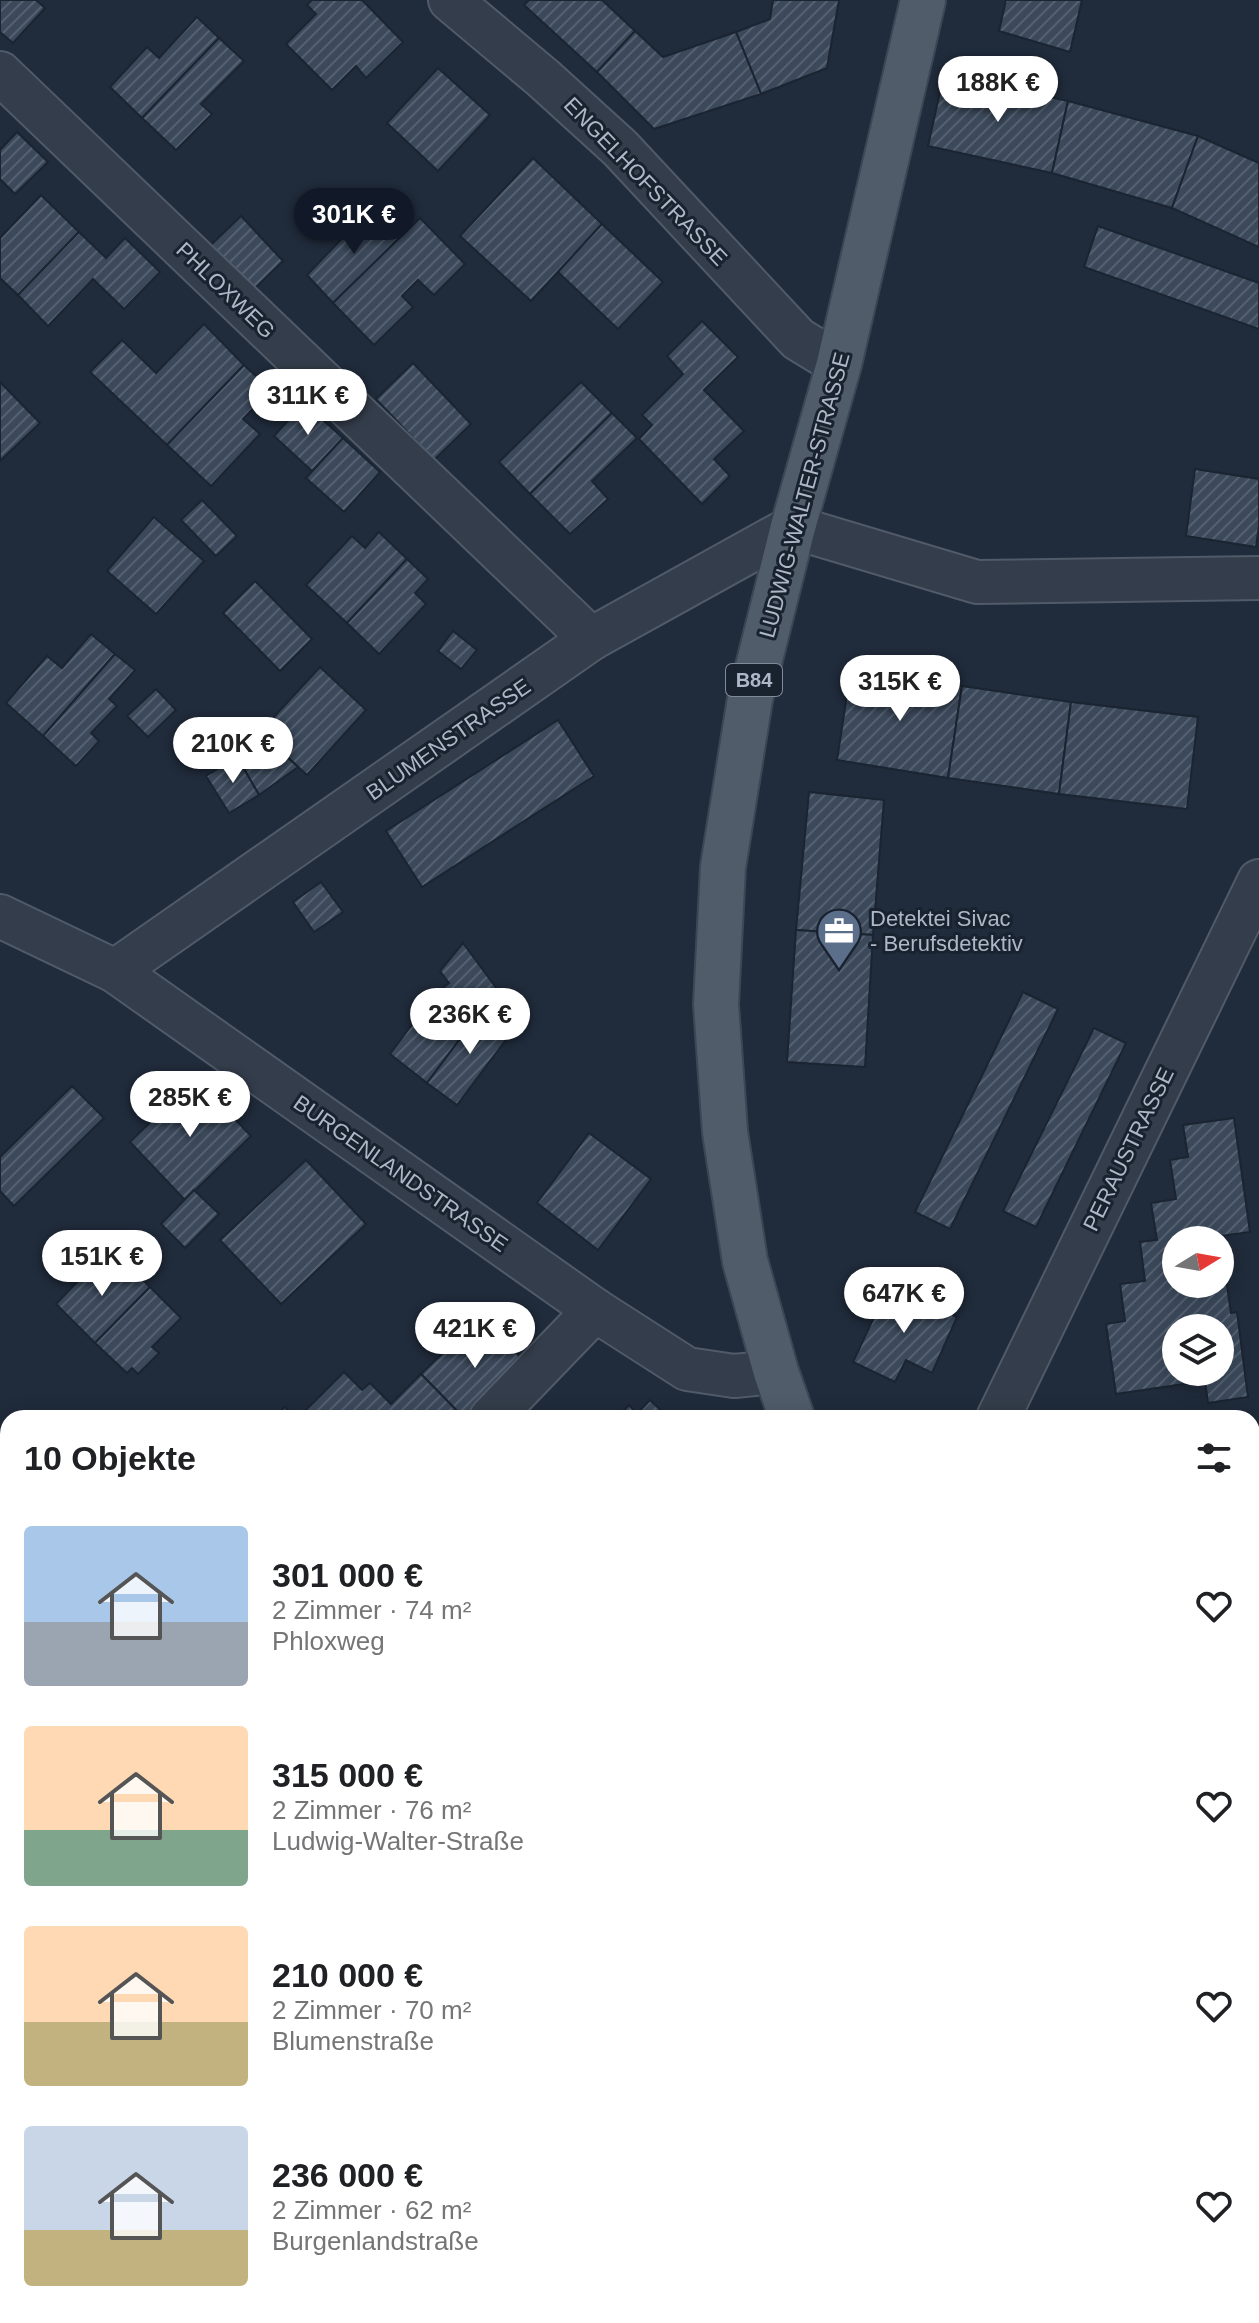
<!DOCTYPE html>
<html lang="de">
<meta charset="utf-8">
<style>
:root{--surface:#fff;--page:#f2f2f2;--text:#202124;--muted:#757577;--accent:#111827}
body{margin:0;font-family:Arial,sans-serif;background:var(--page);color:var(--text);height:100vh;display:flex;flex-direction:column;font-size:30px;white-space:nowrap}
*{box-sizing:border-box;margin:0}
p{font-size:26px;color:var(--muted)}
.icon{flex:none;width:44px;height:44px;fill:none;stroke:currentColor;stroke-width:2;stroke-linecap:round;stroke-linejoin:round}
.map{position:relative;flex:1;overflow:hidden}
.sheet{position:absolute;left:0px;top:1410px;width:1260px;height:914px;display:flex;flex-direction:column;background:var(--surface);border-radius:24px 24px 0 0;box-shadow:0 4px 20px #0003}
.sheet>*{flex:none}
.needle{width:52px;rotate:79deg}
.buttons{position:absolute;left:1162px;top:1226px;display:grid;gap:16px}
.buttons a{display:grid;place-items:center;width:72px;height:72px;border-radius:50%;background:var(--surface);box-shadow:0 4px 20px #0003;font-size:40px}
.price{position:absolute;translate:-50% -68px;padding:0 18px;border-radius:28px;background:#fff;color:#222;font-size:26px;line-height:52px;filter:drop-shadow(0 2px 4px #0008)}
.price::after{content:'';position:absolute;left:50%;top:48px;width:24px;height:18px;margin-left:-12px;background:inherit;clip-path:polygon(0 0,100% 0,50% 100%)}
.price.selected{background:var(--accent);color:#fff}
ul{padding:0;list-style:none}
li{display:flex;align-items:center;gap:24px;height:200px;padding:0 24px}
li span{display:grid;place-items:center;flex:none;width:224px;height:160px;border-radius:8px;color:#555}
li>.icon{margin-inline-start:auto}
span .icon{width:96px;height:96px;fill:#fffc;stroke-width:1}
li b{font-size:34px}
h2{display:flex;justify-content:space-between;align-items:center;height:96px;padding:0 24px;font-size:34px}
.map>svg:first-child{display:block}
.grass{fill:url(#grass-tufts)}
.building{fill:url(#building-hatch);stroke:#1b2431;stroke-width:2;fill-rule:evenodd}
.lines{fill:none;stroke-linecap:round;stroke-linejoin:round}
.lane-casing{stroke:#515a68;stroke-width:26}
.street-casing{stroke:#515a68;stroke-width:46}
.primary-casing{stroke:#3d4654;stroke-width:48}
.lane{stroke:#343d4b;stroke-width:22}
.street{stroke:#343d4b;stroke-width:42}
.primary{stroke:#515c6b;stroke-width:44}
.labels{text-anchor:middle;stroke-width:6;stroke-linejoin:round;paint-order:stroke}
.shield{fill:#19222f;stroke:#818a99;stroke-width:2}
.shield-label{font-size:20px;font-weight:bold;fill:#aeb7c7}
.street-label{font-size:22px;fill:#aeb7c7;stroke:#19222f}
.poi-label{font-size:22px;fill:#aeb7c7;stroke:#19222f;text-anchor:start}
</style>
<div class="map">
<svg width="1259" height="2323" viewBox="0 0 1259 2323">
<defs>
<pattern id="grass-tufts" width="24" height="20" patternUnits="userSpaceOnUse" patternTransform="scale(2)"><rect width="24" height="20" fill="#22383c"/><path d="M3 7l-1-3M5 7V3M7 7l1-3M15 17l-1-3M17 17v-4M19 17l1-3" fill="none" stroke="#405357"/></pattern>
<pattern id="building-hatch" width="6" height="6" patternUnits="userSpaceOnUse" patternTransform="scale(2)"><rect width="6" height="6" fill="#3b495b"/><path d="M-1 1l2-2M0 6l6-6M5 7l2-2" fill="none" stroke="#556171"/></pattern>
</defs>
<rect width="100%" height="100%" fill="#202b3b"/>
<path class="grass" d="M8,1969V2316H493L484,2323H0V1977Z"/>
<g class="building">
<path d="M0,0H36L45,8L13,43L0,32Z"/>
<path d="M312,0H362L403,42L366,78L356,66L332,90L286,44L316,14L307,5Z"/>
<path d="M529,0H602L635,31L597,72L524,5Z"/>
<path d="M773,0H839L827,68L761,94L736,32L770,19Z"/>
<path d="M1006,0H1082L1070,52L999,31Z"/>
<path d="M197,17L219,38L142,118L110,87L147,47L159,58Z"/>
<path d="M635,31L663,57L736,32L761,94L654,129L597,72Z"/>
<path d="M219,38L244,61L201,104L212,114L176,150L142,118Z"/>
<path d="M438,68L490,115L438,171L387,123Z"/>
<path d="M944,74L1068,101L1052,173L928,146Z"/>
<path d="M1068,101L1198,136L1172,208L1052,173Z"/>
<path d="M17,132L48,162L15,194L0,179V150Z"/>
<path d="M1198,136L1259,163V247L1172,208Z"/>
<path d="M533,158L602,224L531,301L460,236Z"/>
<path d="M41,195L79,232L18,295L0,278V238Z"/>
<path d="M382,212L404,233L333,303L307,275L356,224L363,232Z"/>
<path d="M241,216L283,261L253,290L211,245Z"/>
<path d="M420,218L465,264L434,295L418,280L402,296L413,307L374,345L333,303Z"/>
<path d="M602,224L663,282L618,329L558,272Z"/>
<path d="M1098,226L1259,283V329L1084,267Z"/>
<path d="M79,232L106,258L125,238L160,272L124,309L93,279L48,326L18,295Z"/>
<path d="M702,321L738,357L704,390L744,431L714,459L730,476L702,504L639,439L652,425L642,415L683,374L667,356Z"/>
<path d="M204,324L244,365L167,445L90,372L122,340L156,373Z"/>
<path d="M413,363L471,424L434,460L376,399Z"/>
<path d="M244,365L271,390L243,419L260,434L211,486L167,445Z"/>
<path d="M0,382L40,423L0,461Z"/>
<path d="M581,382L612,413L530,494L499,462Z"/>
<path d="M304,403L343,438L312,471L274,436Z"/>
<path d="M612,413L637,438L592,481L608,499L570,534L530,494Z"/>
<path d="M343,438L380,472L344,512L306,478Z"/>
<path d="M1195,469L1259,479V526L1256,547L1186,536Z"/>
<path d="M202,500L237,536L216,556L181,520Z"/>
<path d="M154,517L204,561L156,614L107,571Z"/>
<path d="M379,532L407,559L347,623L306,585L352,536L365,548Z"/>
<path d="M407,559L428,579L415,593L426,604L379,654L347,623Z"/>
<path d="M255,581L312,639L280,671L223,613Z"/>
<path d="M453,631L477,650L461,669L438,651Z"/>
<path d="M91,634L115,654L43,736L6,703L47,656L62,668Z"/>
<path d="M115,654L135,670L109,699L117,706L91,733L99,741L76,766L43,736Z"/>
<path d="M320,667L366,710L307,775L260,732Z"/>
<path d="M851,669L962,686L948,778L837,760Z"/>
<path d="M962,686L1071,702L1059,794L948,778Z"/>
<path d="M156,689L176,710L148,737L127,716Z"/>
<path d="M1071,702L1198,717L1187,809L1059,794Z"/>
<path d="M247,720L298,767L259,795L237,757L225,743Z"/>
<path d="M558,720L594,776L422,887L386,831Z"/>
<path d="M237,757L259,795L229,813L206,776Z"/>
<path d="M809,792L884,800L873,935L796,930Z"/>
<path d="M321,882L343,912L314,932L293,902Z"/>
<path d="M796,930L873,935L865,1067L787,1062Z"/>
<path d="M463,943L497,989L427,1083L390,1054L434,995L449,983L440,971Z"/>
<path d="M1023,992L1058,1009L950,1229L915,1212Z"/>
<path d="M484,1007L514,1029L457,1105L427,1083Z"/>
<path d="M1094,1028L1126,1043L1036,1227L1003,1211Z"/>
<path d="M196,1078L251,1136L185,1200L130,1142Z"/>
<path d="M72,1086L104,1118L14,1206L0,1191V1157Z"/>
<path d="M1234,1118L1250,1232L1220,1236L1231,1313L1237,1312L1248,1397L1208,1403L1205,1381L1116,1394L1106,1324L1125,1321L1120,1284L1145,1281L1140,1242L1157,1240L1151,1203L1176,1199L1170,1160L1188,1157L1183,1125ZM1176,1240H1220V1284H1176ZM1176,1328H1220V1372H1176Z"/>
<path d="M589,1133L651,1179L598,1250L537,1203Z"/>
<path d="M306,1160L366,1224L281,1304L220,1240Z"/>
<path d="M194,1190L219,1214L185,1248L161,1224Z"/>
<path d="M122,1259L150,1287L95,1343L56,1304L98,1260L110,1271Z"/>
<path d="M889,1285L957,1317L932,1373L906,1360L895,1382L853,1362Z"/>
<path d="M150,1287L181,1318L152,1347L159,1353L138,1374L132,1368L127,1373L95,1343Z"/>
<path d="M481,1316L529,1366L476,1418H464L421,1374Z"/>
<path d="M344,1372L362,1390L370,1383L391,1404L421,1374L464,1418H298Z"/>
<path d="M650,1400L669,1418H617L629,1405L637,1414Z"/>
<path d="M285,1407L295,1418H273Z"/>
<path d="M1259,1625V1943L1252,1944V1626Z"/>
<path d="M8,1628V1681L0,1673V1636Z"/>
<path d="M1058,2316H1074L1079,2323H1049Z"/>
</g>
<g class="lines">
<g class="lane-casing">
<g id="lane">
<path d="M1252,1976L1259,1975"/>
<path d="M564,2323L571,2316"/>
</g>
</g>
<g class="street-casing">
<g id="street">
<path d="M450,0L543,78L620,148L798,339L839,364"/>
<path d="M0,73L591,639"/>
<path d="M0,916L115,971L595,1310L687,1369L734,1376L776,1372"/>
<path d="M115,971L591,639L793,527L977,582L1259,578"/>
<path d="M491,1418L595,1310"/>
<path d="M998,1418L1259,881"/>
<path d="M0,1791L8,1799"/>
</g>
</g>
<g class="primary-casing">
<g id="primary">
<path d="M792,1418L776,1372L745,1261L725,1132L716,1004L723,867L750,699L793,527L839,364L923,0"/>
<path d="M1212,2316L1216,2323"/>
</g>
</g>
<use href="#lane" class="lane"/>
<use href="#street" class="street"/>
<use href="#primary" class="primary"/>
</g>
<defs>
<g id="office-pin" transform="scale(2.3)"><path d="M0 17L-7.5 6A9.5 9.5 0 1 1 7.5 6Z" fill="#5c6f8a" stroke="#19222f"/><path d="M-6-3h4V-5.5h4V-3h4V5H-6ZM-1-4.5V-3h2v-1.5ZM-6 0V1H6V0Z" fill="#fff"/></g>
</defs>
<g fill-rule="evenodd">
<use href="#office-pin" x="839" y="931"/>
</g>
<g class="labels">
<rect class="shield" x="726" y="664" width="56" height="32" rx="6"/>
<g class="shield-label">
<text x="754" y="687">B84</text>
</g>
<g class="street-label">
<text transform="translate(646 181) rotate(46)" y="8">ENGELHOFSTRASSE</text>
<text transform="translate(226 290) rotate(44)" y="8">PHLOXWEG</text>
<text transform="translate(804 495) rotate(-75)" y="8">LUDWIG-WALTER-STRASSE</text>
<text transform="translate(448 739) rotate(-35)" y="8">BLUMENSTRASSE</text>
<text transform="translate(1128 1149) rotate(-64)" y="8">PERAUSTRASSE</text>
<text transform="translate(401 1173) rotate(35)" y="8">BURGENLANDSTRASSE</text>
</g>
<g class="poi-label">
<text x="870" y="926">Detektei Sivac<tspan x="870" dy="25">- Berufsdetektiv</tspan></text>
</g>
</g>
</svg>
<div class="buttons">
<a><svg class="needle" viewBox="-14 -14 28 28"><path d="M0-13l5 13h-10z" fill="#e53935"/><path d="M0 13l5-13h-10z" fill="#757577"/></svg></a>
<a><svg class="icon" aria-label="layers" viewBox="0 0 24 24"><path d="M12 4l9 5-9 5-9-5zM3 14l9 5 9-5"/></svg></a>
</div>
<b class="price" style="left:998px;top:124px">188K €</b>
<b class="price selected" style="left:354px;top:256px">301K €</b>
<b class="price" style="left:308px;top:437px">311K €</b>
<b class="price" style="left:900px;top:723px">315K €</b>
<b class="price" style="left:233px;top:785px">210K €</b>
<b class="price" style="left:470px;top:1056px">236K €</b>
<b class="price" style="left:190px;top:1139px">285K €</b>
<b class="price" style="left:102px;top:1298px">151K €</b>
<b class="price" style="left:904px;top:1335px">647K €</b>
<b class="price" style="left:475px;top:1370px">421K €</b>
<section class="sheet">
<h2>10 Objekte<svg class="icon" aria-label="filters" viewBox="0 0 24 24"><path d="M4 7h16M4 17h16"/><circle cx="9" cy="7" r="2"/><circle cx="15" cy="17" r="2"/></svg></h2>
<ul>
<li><span style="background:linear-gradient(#a9c7e8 60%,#9aa5b1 0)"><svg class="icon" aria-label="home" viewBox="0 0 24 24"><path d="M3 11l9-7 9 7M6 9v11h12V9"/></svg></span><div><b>301 000 €</b><p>2 Zimmer · 74 m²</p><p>Phloxweg</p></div><svg class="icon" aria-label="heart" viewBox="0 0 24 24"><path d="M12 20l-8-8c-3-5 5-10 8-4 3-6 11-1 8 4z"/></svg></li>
<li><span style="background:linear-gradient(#ffd9b3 65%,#7fa58c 0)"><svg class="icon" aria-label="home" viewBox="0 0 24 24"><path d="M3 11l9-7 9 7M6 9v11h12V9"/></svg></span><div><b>315 000 €</b><p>2 Zimmer · 76 m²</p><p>Ludwig-Walter-Straße</p></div><svg class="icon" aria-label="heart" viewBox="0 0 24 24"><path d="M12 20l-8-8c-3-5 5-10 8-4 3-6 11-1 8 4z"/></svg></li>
<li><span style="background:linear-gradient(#ffd9b3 60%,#c2b280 0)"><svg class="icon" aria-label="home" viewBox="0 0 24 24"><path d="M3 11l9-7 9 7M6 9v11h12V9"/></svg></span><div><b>210 000 €</b><p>2 Zimmer · 70 m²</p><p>Blumenstraße</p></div><svg class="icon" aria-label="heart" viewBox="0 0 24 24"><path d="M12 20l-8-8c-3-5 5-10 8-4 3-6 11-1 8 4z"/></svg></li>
<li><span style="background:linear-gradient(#c9d6e8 65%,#c2b280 0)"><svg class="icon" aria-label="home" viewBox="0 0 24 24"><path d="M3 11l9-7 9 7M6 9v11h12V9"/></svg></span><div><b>236 000 €</b><p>2 Zimmer · 62 m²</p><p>Burgenlandstraße</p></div><svg class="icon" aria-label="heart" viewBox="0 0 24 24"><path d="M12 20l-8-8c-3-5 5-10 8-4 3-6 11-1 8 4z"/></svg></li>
</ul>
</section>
</div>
